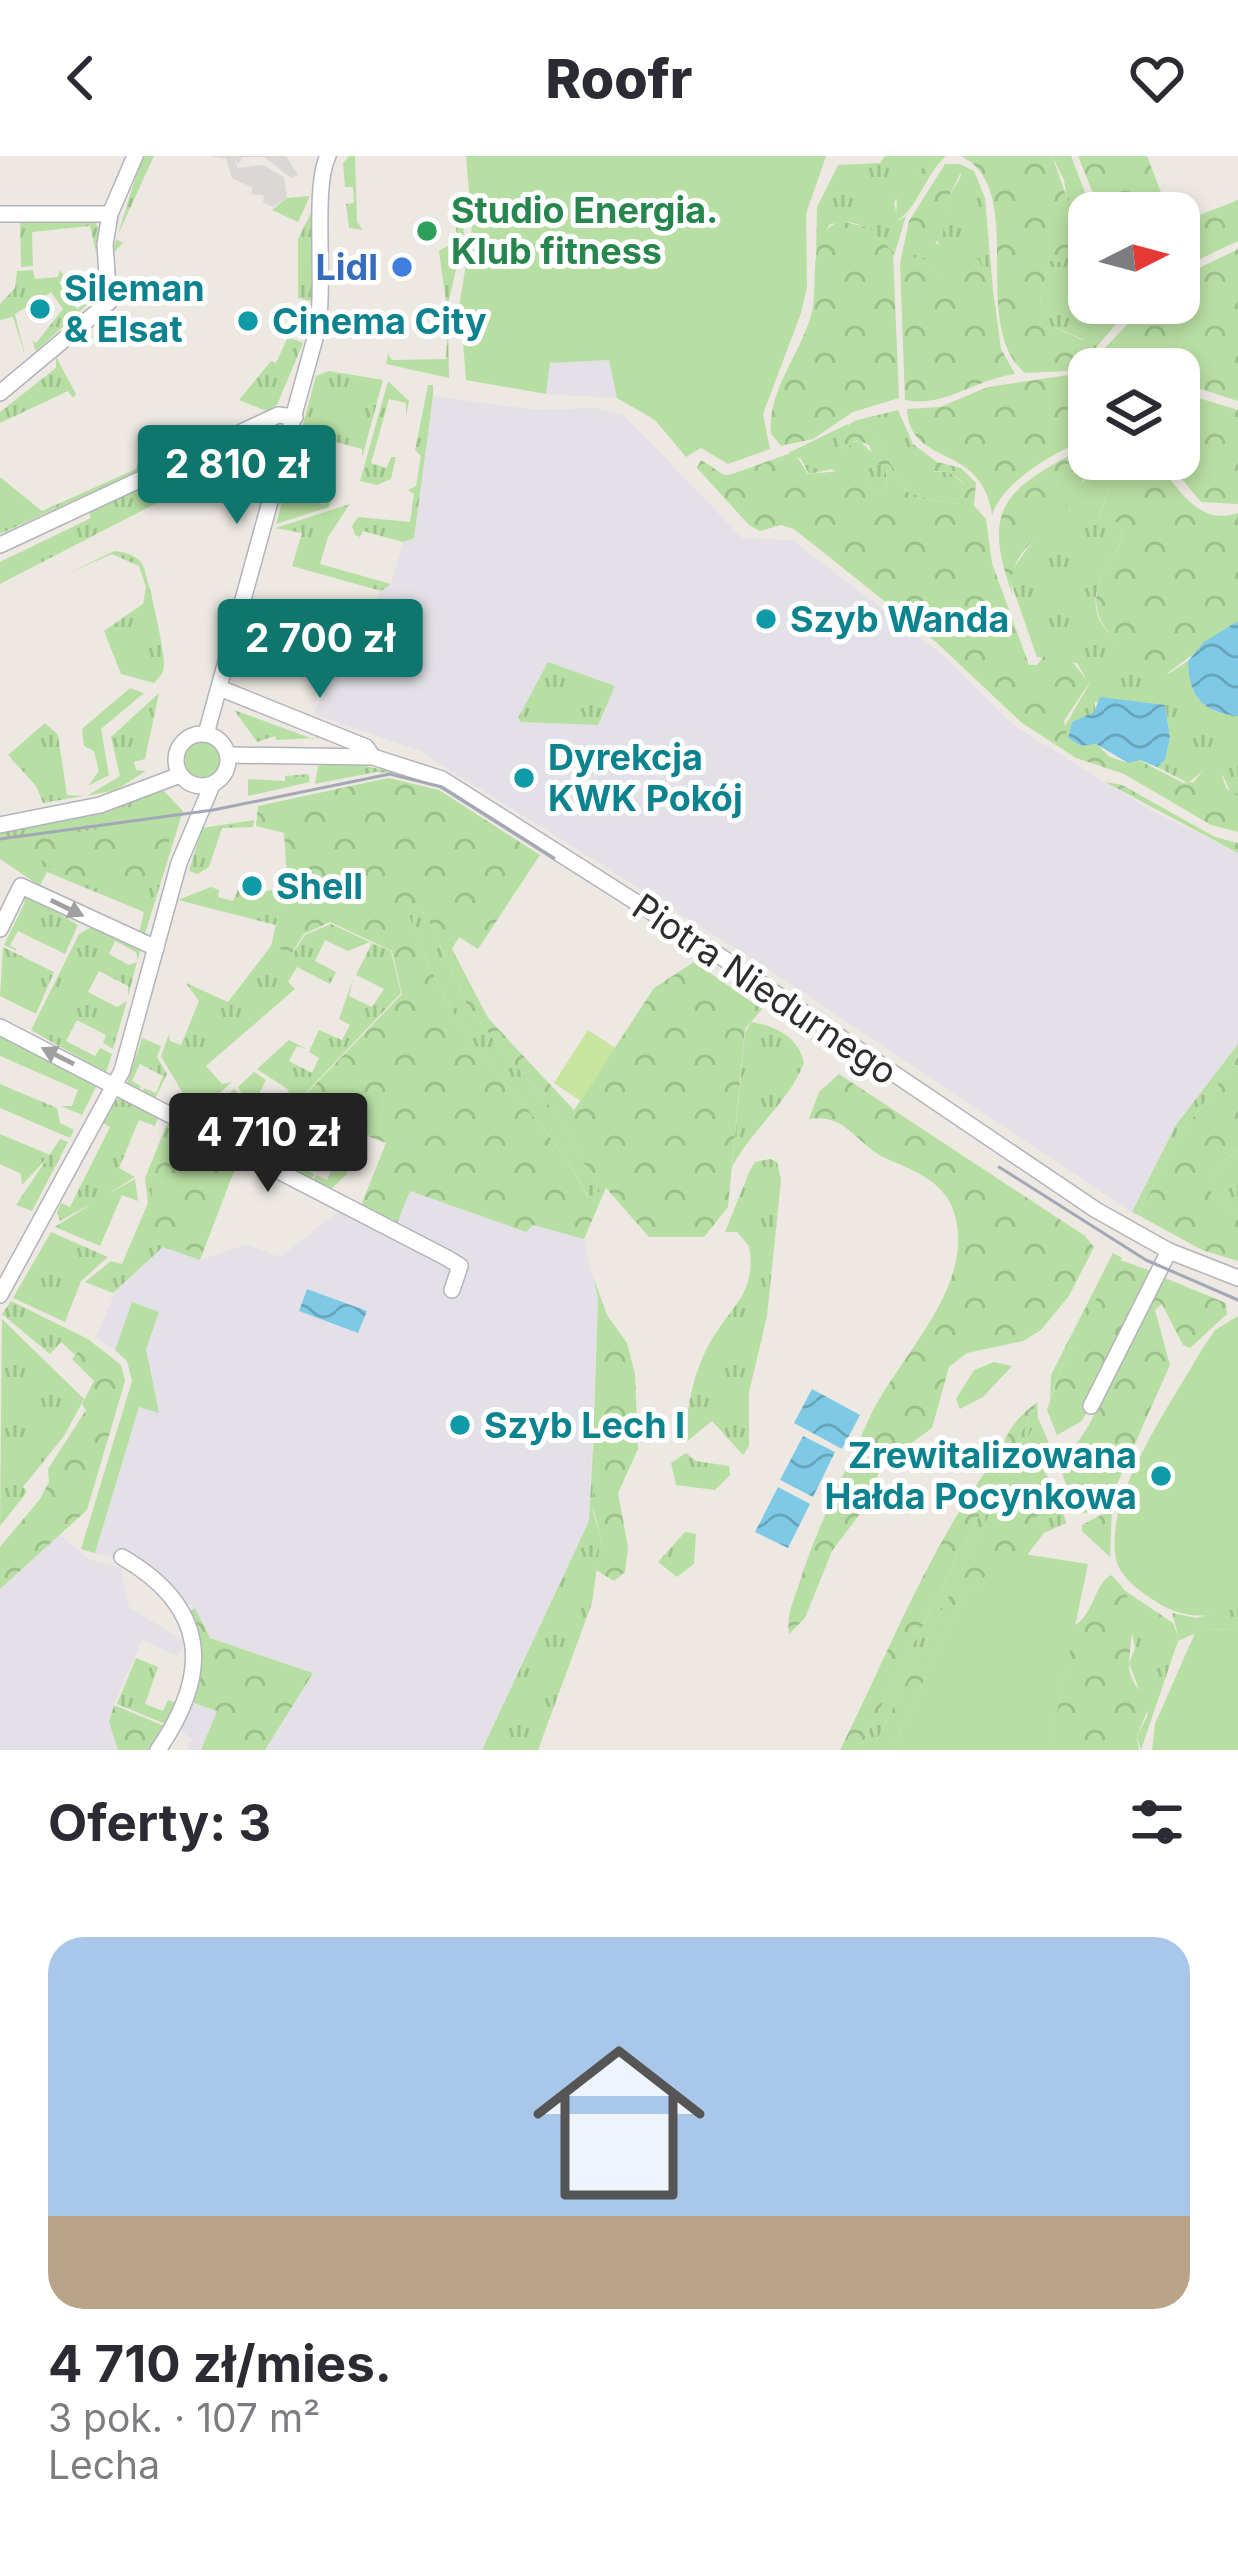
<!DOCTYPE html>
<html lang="pl">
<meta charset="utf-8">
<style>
:root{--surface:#fff;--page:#f7f7f7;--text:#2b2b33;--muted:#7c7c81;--line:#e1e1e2;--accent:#0f766e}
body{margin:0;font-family:Inter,sans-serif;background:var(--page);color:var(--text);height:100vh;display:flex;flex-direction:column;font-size:45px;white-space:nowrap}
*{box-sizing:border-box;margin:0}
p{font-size:39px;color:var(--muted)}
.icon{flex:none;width:66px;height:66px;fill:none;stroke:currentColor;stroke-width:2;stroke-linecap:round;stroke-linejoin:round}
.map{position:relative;height:1594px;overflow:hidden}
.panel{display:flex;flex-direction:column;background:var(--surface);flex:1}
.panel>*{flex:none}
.needle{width:78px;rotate:84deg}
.fabs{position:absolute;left:1068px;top:36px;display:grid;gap:24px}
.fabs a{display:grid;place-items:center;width:132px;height:132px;border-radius:24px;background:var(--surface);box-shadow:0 6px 18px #0003;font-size:60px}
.price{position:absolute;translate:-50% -102px;padding:0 27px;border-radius:12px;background:var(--accent);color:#fff;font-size:39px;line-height:78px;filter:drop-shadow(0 3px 6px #0008)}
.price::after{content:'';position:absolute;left:50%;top:72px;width:36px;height:27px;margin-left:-18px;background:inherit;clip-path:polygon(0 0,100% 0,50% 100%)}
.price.on{background:#222;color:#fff}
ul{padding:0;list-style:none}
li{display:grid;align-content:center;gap:24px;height:636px;padding:0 48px}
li+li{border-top:3px solid var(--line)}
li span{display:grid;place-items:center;height:372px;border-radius:36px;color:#555}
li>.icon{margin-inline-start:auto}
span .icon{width:216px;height:216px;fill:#fffc;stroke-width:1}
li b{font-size:51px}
h2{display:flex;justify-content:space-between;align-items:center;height:144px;padding:0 48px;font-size:51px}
header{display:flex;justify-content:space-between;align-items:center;height:156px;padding:0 48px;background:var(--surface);font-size:54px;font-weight:800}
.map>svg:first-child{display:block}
.industrial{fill:#e3e1e7}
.grass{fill:url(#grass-tufts)}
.forest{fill:url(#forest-crowns);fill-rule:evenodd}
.park{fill:#b8dfa3}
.pitch{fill:#c8e5a0}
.plaza{fill:#dad7d4}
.water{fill:url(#water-waves)}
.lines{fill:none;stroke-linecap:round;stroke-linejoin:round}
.minor-casing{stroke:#b2b3bc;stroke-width:18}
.minor{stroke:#fff;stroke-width:15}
.tram{stroke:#a4a7b6;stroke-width:3}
.oneway{fill:#a0a0a0}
.leisure-dot{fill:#2e9e5b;stroke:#fff;stroke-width:4.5}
.shop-dot{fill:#3f7fe0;stroke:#fff;stroke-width:4.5}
.culture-dot{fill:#0f9aa8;stroke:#fff;stroke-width:4.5}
.labels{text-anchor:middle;stroke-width:10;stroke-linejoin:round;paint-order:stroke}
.leisure-label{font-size:36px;font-weight:bold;fill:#27864d;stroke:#fff;text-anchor:start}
.shop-label{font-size:36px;font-weight:bold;fill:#366cbe;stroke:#fff;text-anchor:end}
.culture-label{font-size:36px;font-weight:bold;fill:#0d838f;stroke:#fff;text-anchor:start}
.street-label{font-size:36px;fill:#2d2d2d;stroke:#fff}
</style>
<header><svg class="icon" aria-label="back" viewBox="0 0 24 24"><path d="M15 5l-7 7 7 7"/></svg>Roofr<svg class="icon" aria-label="heart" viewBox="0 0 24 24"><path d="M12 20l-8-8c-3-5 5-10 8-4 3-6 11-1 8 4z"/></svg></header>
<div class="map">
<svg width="1238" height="1594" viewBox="0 0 1238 1594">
<defs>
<pattern id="grass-tufts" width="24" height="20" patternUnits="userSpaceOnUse" patternTransform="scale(3)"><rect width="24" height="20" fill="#b8dfa3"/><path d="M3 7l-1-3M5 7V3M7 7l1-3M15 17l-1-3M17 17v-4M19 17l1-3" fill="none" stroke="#9ec08d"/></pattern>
<pattern id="forest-crowns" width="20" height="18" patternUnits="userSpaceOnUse" patternTransform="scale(3)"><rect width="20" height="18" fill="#b8dfa3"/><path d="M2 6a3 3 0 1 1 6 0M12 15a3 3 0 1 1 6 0" fill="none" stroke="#9ec08d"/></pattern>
<pattern id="water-waves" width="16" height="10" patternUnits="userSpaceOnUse" patternTransform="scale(3)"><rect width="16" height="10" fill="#7ecae6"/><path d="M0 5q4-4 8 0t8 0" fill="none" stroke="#68a4bb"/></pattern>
</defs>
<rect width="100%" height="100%" fill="#ede8e2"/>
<g class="industrial">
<path d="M609,204L617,242L546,238L550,206Z"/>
<path d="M433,240L536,254L595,252L625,260L742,382L792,384L944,500L1015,570L1145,651L1238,697V888L1176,969L1132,1056L771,815L418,594L314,558L337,503L347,506L381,435L391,428L403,386L414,381Z"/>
<path d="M409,1035L526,1076L533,1069L584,1083L598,1142L589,1365L482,1594H265L312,1517L210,1482L195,1452L120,1404L95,1397L139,1250L159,1256L132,1147L115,1194L96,1181L116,1134L162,1091L199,1104L246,1089L280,1101L344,1051L394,1075Z"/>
<path d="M57,1376L90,1404L121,1412L129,1451L185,1486L178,1500L142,1484L112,1553L118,1594H0V1433Z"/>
<path d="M191,1546L217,1555L201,1594H186L192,1584L177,1571Z"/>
</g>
<g class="grass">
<path d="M142,0H154L116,83L123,87L112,98Z"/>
<path d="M349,0H355L357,66L363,74L349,72L346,48L354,47L353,31H345L343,7Z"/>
<path d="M885,0H933L894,46L898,65L906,60L894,100C880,78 856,58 829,69L816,101L817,51L838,9L880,7Z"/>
<path d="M1052,0H1071L1093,57L1070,68L1064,24Z"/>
<path d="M960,8L974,15L985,42L993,134L978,103L956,104L940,120L924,104L900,107L909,65V75L929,79L938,89L947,44L961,20Z"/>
<path d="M310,40L298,66L272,54L287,42Z"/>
<path d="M311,57L312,145L298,142V83Z"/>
<path d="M93,64L99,72L96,96L90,70L32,76L33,110L21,111L20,66Z"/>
<path d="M462,64L464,78L447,153L439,95L457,84L455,65Z"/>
<path d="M1079,78H1085L1089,147H1134L1088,201L1082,183L1051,170L1040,145L1049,104L1063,106Z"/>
<path d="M33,114L35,123L58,121L60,114L65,122L59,126L77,153L96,140L85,122H76L97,120L99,138L36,195L32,185L36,187L63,153L51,136L15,158L25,199L13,161L0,164V148L15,132L17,115Z"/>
<path d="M448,168L449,222L386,208L388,198L392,204L446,203Z"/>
<path d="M288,181L303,187L277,249L267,255L239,244L271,205L276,207Z"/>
<path d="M56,201L76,238L73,242L68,235L0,267V256L56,212Z"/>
<path d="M329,215L383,224L362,302V293L332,285L309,344L324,349L328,337L333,338L329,351L276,368L316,220Z"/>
<path d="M388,225L409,245L406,260V247L389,243L371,307L387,312L391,301H396L391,323L377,329L360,325Z"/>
<path d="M428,229H433V240L414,382L403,386L363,375L360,381L355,379L352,370L358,361L410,366L414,338L408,334L416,330L421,300L415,294Z"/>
<path d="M898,254L913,288L937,306L934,316H949L964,328L958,348L911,341L870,274L854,265Z"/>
<path d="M848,268L841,293L859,284L886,311L887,329L878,339L832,313L809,318L801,303L788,297Z"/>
<path d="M258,274L257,282L170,320L176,337L0,428V406L91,362L88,353Z"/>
<path d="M201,283V287L0,378V321L42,355L136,313L139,303Z"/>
<path d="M1099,312L1112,319L1100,359L1118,367L1123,380C1118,395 1109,408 1102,422C1076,472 1134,498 1168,518L1188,505C1188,540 1203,557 1238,560V638L1231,637L1223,620L1205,613L1188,627L1157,611L1165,604L1170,582L1166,555L1142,546H1095V556L1072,566L1068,582L1064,572L1089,528L1077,507L1037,501L1009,421C1016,403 1083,320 1099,312Z"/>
<path d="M350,348L328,381L320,408L391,428L381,435L292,410L302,377L275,372Z"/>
<path d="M114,395C124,396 133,398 141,406C147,413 166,500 164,510C163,519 160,520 154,527L121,518L104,475L143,448L146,431L139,410L112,398L69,417Z"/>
<path d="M548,506L615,530L598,569L521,566L518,562Z"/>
<path d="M130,532L144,537L101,573L109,619L88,630L99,615L94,595L84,590L82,573Z"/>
<path d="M159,537L145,603L134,606L136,614L146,615L116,634L87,640L120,620L111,581Z"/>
<path d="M234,554L313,583L320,577L332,581L277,584L275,580L257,586Z"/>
<path d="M45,567L58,579L67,639L83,640L43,647L36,630L8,599Z"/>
<path d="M344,606L406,618L376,616L315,628L318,610Z"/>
<path d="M308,618L310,626L248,640V623L285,625V620Z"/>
<path d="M159,630L183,655L143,784L139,777L144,756L47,716L40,729L49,736L0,703V675L109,654Z"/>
<path d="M254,664L253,671L222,672L209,711L198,718L189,715L202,672Z"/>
<path d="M287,723L276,769L178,744L211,731L219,734L218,741L233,745L240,729L251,738L272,734Z"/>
<path d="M24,736L78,769L65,798L18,775L10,789L18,795L4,789L25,746L18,741Z"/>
<path d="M415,750L426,758L469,853L557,959L601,1035L589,1042C553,974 514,943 472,885C444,846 426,805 409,760Z"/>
<path d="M331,768L370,786L348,795L325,784L315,805L336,816L330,828L297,811L288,826L295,833L206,910L222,928L232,926L188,965L177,960L185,941L161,900L169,878L170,885L181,889L199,845L186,827L228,846L271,790L293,797L305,779Z"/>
<path d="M95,769L141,791L138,804L136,796L115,785L109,798L129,809L137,806L128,840V830L99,815L88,836L117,851L127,845L113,893L103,887L106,879L77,864L66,885L95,900L100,892L112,898L106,917L31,874L79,778Z"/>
<path d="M372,787L391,795L401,837L283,961L354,1000L346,1019L330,1034L313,1026L316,1019L327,1024L334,1009L314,998L305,1013L314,1018L311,1025L268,1004L272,996L285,1002L292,986L269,974L260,990L269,995L265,1002L195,969L234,933L246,945L238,931L254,916L266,924L259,938L281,949L289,934L257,913L289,884L307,893L297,890L289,905L312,917L319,902L309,896L319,874L342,884L350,869L339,863L353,823L349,840L372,851L384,833L356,819Z"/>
<path d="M3,791L54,816L36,858L0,840Z"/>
<path d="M751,866C775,870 799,881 804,907C788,947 753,972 732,1011L745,877Z"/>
<path d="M0,876L99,925L82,959L61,950H72L78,934L0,900Z"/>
<path d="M142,882L161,890L157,901L167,918L154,945L141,938L144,932L156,937L163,920L140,908L132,925L141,930L138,937L126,930Z"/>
<path d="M1238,888V901L1183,975L1138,1059L1132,1056L1176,969Z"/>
<path d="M0,928L57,952L60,967L74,974L70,982L0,952Z"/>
<path d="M124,941L158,962L155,970L139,964L119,1012L135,1021L106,1039L135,1023L138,1045L122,1039L100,1090L55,1071L94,1046L60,1065L57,1056L61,1047L70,1051L110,971L103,967L116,944Z"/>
<path d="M167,968L240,999L200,1104L163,1091L113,1137L85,1126L111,1105L122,1108L148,1047L145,1022Z"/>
<path d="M0,978L50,999L22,1029L21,1018L0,1008Z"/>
<path d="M60,983L68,986L32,1055L16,1049Z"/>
<path d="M1238,994V1058L1210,1038C1210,1016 1221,1007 1238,994Z"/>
<path d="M770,1003L777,1006L781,1024L767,1160L749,1236V1290L743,1299L712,1265L686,1286C686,1251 694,1213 712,1183C733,1148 757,1136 749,1090L737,1076H725L750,1014L755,1006Z"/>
<path d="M51,1076L108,1101L81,1125L65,1166L13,1142Z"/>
<path d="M1113,1097L1122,1102L1062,1209L1050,1243L1051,1219Z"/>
<path d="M11,1145L88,1183L75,1199L61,1186L50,1198L2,1158Z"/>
<path d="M2,1163L84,1243L64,1280L23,1331L27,1336L0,1370Z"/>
<path d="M1037,1246L1038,1262L872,1594H859Z"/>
<path d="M593,1291L598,1315L593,1355L601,1382L592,1447L538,1594H482L589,1365Z"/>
<path d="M686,1297L696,1305L729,1310L730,1319L715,1334L676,1329L671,1307Z"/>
<path d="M1041,1310L1058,1337L1066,1367L1044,1377L1033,1348Z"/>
<path d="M685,1376L696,1378L694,1408L677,1421L658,1406Z"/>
<path d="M1124,1434L1173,1467L1179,1483L1172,1457L1196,1462L1238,1451V1474L1205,1473L1178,1485L1141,1594L1137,1581L1148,1558L1129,1507L1135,1492Z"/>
<path d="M136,1502L158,1511L145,1548L163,1555L168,1544L179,1548L168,1569L117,1548Z"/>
</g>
<g class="forest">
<path d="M933,0H946C926,17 916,56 896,65L897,40Z"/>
<path d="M961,0H1052L1071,53L1068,66L1089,60V89L1085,79L1079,78L1073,97L1062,106L1049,105L1040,145L1051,170L1087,186L1088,201L1068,215L1025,217C967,168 1030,34 961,0Z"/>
<path d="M1078,0H1147L1169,57H1101Z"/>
<path d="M945,8H960L962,14L947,44L942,85L932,86L928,79L920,86L908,75L909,65Z"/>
<path d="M1238,44V85L1179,113V67Z"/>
<path d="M840,65L870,72L893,96L899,242L853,256L813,283L781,290L771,278C767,236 799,200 811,160C820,128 804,80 840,65Z"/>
<path d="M1238,93V245L1179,226V213L1089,209L1147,147H1179V122Z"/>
<path d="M908,100L924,103L940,120L952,103H978L993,134L1001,193L1015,218C976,223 944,252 905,244L900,107Z"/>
<path d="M1089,216V282C1056,295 1004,324 992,359C982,285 910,313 907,253L940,251L988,231Z"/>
<path d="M1179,236L1238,254V348L1201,346L1165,303H1179Z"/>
<path d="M854,265L870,274L911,341L958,348L964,327L949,316L928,315L937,306L961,312L976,327L974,350L986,363L992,407L1029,509H1037L1048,495L1061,491L1089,527L1064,565L1068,582L1081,590L1096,588L1110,601L1128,607L1139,604L1183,627L1194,626L1204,613L1220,614L1226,632L1238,638V676L1211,669L1124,618L1076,602L1022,567L937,487L794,373L781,369L760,375L749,369L697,312L701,304L724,319L732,318L794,296L808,318L839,315L878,339L887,329V314L875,305L869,289L857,284L844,294L839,289L843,273Z"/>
<path d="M1089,288V303H1155C1177,330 1197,371 1238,357V465L1161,522H1153C1129,494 1079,467 1102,422C1109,408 1118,395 1123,380L1118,367L1100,360L1112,319L1106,314L1088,317C1076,333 1067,353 1053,366C1030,388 1005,405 1013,440C978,345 1010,333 1089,288Z"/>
<path d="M388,622L439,634L540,699L478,793L459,781L452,793L488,862L574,954L654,832L694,806L762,853L745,873L728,1051L704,1081H649L606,1032L584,1083L533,1069L526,1076L410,1035L396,1070L360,1052L386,987L365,979L356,1000L284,961L402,838L392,795L330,766L304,778L292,797L271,790L287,723L284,677L256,670L258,650ZM415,750L426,758L469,853L557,959L600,1035L588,1041C553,974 514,943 472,885C444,846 426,805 409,760Z"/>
<path d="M1105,626L1122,629L1215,681L1238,687V697Z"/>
<path d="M163,663L171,674C170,690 151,739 137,744L105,725L61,718L42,704L24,711L0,700L1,688Z"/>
<path d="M1238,901V994C1221,1006 1210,1017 1211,1038L1238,1058V1105L1202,1094L1138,1059L1183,975Z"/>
<path d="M839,918L1085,1080L1094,1091L1069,1140L1041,1174L1023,1185L967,1197L949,1211L932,1272L883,1308L859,1359L832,1395L805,1462L789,1478C786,1457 794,1445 800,1425C818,1368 844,1319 868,1265C895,1203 982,1127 952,1051C941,1024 911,1013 887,1003C856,989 847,957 809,963L819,936Z"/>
<path d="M170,977L238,1004L202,1098L168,1089L151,1074L152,1025Z"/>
<path d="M1117,1103L1154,1116L1082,1265L1057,1279L1047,1254L1062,1209Z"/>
<path d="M1160,1120L1226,1147L1227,1158L1190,1192L1183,1189L1162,1148L1155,1154L1170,1209L1109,1346L1095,1356L1076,1357L1062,1317L1067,1302L1089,1269Z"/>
<path d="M594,1123L607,1159L627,1187L635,1218L638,1293L618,1337L628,1391L625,1416L614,1425L596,1414L601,1382L592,1347L598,1315L593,1291L598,1143Z"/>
<path d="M88,1183L121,1209L125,1225L87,1354L0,1433V1391L40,1343L49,1326L48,1313L86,1254L82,1248L94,1225L72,1203Z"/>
<path d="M994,1206L1012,1210L983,1241L960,1253L956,1243L974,1214Z"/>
<path d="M1037,1246L859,1594H840C888,1498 925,1400 988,1312C1011,1280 1002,1274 1037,1246Z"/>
<path d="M1038,1262L1049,1287L1033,1348L1044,1377L1027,1399L979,1432L968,1428L892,1594H872Z"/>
<path d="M1112,1353L1110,1401L1082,1375V1369Z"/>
<path d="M1111,1419C1142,1447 1131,1473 1129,1508C1129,1527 1143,1536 1149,1550L1137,1581L1139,1594H1049L1074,1470C1095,1457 1094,1428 1111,1419Z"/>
<path d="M195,1452L210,1482L313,1517L265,1594H201L217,1555L191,1546L200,1509L185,1457Z"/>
<path d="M114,1549L169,1572L149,1594H118L109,1566Z"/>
</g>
<g class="park">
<path d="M466,0H826L806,58L807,131L801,157L763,258L770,293L728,308L701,292L686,301L655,264L617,242L609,204L550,207L546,238L466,224L460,145L472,71Z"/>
<circle cx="201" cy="603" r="19"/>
<path d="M132,1146L159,1156L146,1193L159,1257L139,1251L95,1397L81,1393L132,1225L127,1205L115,1194Z"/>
<path d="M1238,1160V1451C1206,1464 1181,1463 1152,1443C1138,1434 1119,1419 1116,1403C1103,1342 1173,1245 1202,1193L1215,1174Z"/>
<path d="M998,1394L1088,1408L1049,1594H892L968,1427L979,1432Z"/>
<path d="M1205,1473L1238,1474V1594H1152L1155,1568L1195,1477Z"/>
</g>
<path class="pitch" d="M588,874L615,892L581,945L554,927Z"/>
<path class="plaza" d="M209,0H286L298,19L291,22L264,1H243L238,8L233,1L238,12L263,9L284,21L287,42L273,51L263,46L264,39L251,38L253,32L232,22L226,3Z"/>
<g class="water">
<path d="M1238,465V560C1203,557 1188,540 1188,505L1204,486Z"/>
<path d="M1100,541L1165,549L1170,582L1165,604L1157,611L1140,604L1128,607L1096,588L1081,590L1068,582L1072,566L1094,556Z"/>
<path d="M307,1133L367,1155L358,1177L299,1155Z"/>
<path d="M812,1233L860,1259L842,1293L794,1267Z"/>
<path d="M803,1280L835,1296L813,1341L780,1324Z"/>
<path d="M778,1331L810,1348L788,1392L755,1376Z"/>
</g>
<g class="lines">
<g class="minor-casing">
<g id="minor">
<path d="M0,58H110L135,0"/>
<path d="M0,237L109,146L105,89L110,58"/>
<path d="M0,389L278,259L295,261"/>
<path d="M222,533L366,591L373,601"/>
<circle cx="202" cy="604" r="26"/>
<path d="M206,578L317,175C326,128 312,31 328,0"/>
<path d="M228,599L373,601L442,623L708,792L1096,1054L1169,1095L1238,1122"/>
<path d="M0,669L100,649L180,619"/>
<path d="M0,773L21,730L156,792"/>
<path d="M0,871L447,1102L460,1110L452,1134"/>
<path d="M0,1139L122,915L179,707L212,629"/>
<path d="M1091,1250L1169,1095"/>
<path d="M122,1401C208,1451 212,1516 158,1594"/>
</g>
</g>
<use href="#minor" class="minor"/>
<g class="tram">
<path d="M0,683L213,654L390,618L442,631L554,702"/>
<path d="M999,1011L1146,1104L1238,1144"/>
</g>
</g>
<defs><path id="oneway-solid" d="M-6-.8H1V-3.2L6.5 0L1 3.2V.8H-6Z" transform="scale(3)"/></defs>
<g class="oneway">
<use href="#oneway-solid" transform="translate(67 752) rotate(26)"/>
<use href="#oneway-solid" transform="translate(58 900) rotate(-153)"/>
</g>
<circle class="leisure-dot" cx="427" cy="75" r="12"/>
<circle class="shop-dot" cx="402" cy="111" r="12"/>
<g class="culture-dot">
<circle cx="40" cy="153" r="12"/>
<circle cx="248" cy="165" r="12"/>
<circle cx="766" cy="463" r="12"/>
<circle cx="524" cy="622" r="12"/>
<circle cx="252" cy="730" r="12"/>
<circle cx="460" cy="1269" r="12"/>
<circle cx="1161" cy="1320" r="12"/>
</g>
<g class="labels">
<g class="leisure-label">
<text x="451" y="67">Studio Energia.<tspan x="451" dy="41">Klub fitness</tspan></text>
</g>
<g class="shop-label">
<text x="378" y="124">Lidl</text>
</g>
<g class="culture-label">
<text x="64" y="145">Sileman<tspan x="64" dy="41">&amp; Elsat</tspan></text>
<text x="272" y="178">Cinema City</text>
<text x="790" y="476">Szyb Wanda</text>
<text x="548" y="614">Dyrekcja<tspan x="548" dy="41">KWK Pokój</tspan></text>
<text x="276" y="743">Shell</text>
<text x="484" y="1282">Szyb Lech I</text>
<text x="1137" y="1312" text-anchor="end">Zrewitalizowana<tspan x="1137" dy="41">Hałda Pocynkowa</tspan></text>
</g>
<g class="street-label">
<text transform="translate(765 833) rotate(34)" y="13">Piotra Niedurnego</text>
</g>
</g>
</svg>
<div class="fabs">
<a><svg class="needle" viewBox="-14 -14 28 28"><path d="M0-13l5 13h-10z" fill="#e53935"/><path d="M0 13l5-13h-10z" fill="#7c7c81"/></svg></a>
<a><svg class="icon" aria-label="layers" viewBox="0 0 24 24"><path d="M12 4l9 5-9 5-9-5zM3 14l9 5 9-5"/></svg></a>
</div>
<b class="price" style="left:237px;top:371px">2 810 zł</b>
<b class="price" style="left:320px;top:545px">2 700 zł</b>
<b class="price on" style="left:268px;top:1039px">4 710 zł</b>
</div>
<section class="panel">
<h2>Oferty: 3<svg class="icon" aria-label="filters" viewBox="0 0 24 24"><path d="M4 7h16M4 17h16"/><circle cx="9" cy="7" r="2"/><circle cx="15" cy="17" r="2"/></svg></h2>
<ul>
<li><span style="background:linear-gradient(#a9c7e8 75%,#b9a48a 0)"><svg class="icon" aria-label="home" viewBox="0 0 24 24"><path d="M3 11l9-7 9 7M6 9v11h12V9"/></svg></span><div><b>4 710 zł/mies.</b><p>3 pok. · 107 m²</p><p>Lecha</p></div></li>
</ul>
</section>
